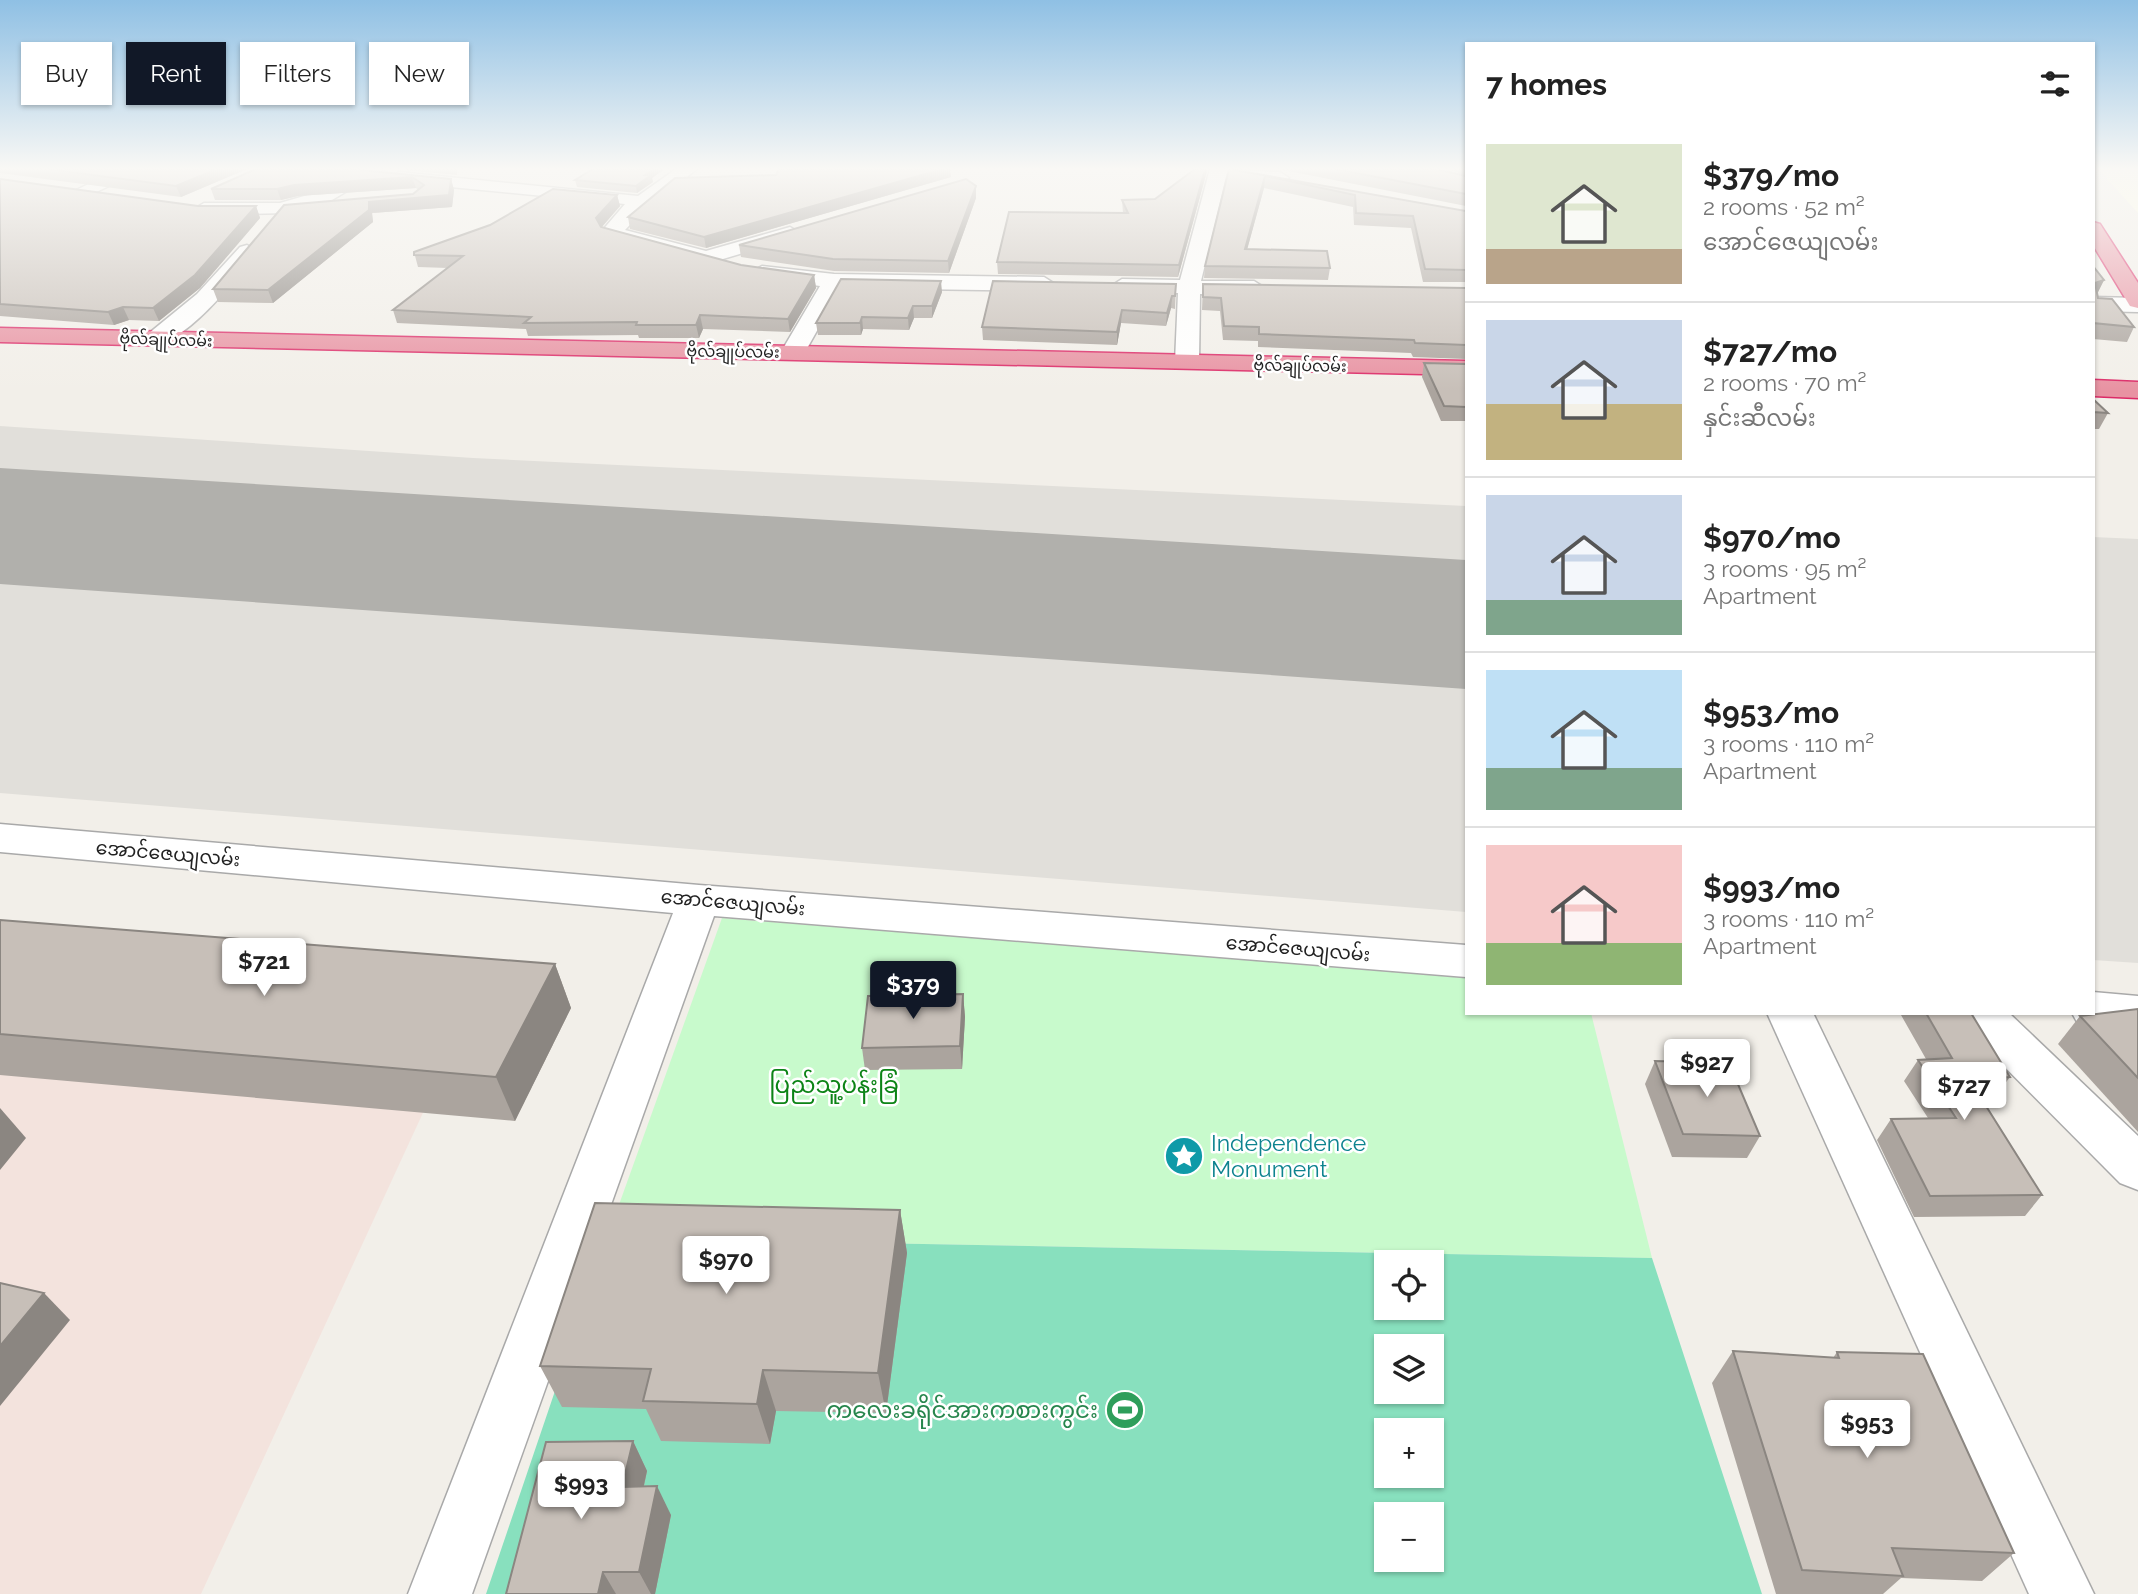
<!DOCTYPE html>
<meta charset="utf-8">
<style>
:root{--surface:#fff;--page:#f2f2f2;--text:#222;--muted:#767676;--line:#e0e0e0;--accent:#111827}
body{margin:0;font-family:Raleway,"Noto Sans Myanmar",sans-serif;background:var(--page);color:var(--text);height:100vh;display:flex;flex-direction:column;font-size:26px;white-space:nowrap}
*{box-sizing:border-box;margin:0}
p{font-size:23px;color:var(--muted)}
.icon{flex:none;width:38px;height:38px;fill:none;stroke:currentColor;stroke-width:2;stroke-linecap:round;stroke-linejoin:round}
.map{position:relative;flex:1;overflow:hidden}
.details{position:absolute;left:1465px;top:42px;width:630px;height:973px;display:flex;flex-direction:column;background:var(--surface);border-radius:0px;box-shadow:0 2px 5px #0004}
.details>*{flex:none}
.banner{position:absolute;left:21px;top:42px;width:665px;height:63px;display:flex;gap:14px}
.buttons{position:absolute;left:1374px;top:1250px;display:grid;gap:14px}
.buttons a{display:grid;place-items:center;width:70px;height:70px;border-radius:0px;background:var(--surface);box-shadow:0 2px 5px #0004;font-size:35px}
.price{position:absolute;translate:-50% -60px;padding:0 16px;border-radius:7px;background:#fff;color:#222;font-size:23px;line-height:46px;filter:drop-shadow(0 2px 4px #0008)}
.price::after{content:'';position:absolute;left:50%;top:42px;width:21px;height:16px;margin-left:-10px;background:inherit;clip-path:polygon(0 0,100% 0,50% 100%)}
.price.selected{background:var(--accent);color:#fff}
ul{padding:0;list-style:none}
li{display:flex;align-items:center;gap:21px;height:175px;padding:0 21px}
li+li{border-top:2px solid var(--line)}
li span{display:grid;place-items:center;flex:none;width:196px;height:140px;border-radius:0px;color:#555}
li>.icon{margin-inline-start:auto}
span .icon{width:84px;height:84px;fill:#fffc;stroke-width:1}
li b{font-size:30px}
h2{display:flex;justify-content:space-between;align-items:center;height:84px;padding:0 21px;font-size:30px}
.chip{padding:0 24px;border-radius:0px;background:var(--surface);box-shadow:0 2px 5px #0004;font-size:24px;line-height:63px}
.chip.selected{background:var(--accent);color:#fff}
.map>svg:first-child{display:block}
.education{fill:#ffffe5}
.military{fill:#f3e3dd}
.airport{fill:#e1dfda}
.park{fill:#c8facc}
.pitch{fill:#88e0be;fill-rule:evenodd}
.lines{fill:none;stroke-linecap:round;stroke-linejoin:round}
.runway{fill:#b1b0ac;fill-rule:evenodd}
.minor-casing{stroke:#a9a9a9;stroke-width:3}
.highway-casing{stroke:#dc2a67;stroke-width:3}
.minor{fill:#fff;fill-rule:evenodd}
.highway{fill:#e892a2;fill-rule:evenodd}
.wall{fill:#aba49e}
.shaded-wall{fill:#8b8681}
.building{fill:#c7bfb8;stroke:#8b8681;stroke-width:2}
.labels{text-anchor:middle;stroke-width:5;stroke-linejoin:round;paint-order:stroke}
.far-street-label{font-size:16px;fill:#222;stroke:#fff}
.street-label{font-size:19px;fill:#222;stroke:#fff}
.near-park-label{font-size:23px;fill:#0c8416;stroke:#fff}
.near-culture-label{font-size:23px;fill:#0d838f;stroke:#fff;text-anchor:start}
.near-leisure-label{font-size:23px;fill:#27864d;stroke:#fff;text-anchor:end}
</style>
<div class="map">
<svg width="2138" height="1594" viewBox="0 0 2138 1594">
<rect width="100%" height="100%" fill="#f2efe9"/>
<path class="education" d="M2098,169H2138V213Z"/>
<path class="military" d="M0,957L469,1013L201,1594H0Z"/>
<g class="airport">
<path d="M0,426L473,458L1466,506V912L0,793Z"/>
<path d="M2093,537L2138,539V963L2093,960Z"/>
</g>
<path class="park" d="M722,918L1466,978V1013H1591L1652,1258L607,1238Z"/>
<path class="pitch" d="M607,1238L1652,1258L1762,1594H486ZM1386,1262H1432V1307H1386ZM1386,1346H1432V1391H1386ZM1386,1430H1432V1475H1386ZM1386,1514H1432V1559H1386Z"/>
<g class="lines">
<path class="runway" d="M0,468L1466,560V689L0,584Z"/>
<g class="minor-casing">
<g id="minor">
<path d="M120,169H145L90,195H76L74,191Z"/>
<path d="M361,169H384L332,200L288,213L204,215L194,209L204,203H280L318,192Z"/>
<path d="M676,169H697L645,209L625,230L706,251L790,227L800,233L797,237L706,264L604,236L601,232L625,204L399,182L390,177L399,172L638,196Z"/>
<path d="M1210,169L1280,172L1289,178L1280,184L1226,177L1201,281H1254L1265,288L1254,295L1200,294L1199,362L1196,367H1178L1175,362L1178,293H1122L1111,286L1122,279L1180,280Z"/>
<path d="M247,245L257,251C240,276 179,352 148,344L144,339L148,334L197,294L240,247Z"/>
<path d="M762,266L834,274L1044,277L1055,284L1044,291L841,288L805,352L801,357H785L781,352L820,286L754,277L751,272Z"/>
<path d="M2093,297L2138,298V312L2093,311Z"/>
<path d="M0,824L699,885L1466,945V977L714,916L472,1594H408L673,913L0,852Z"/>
<path d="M2093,992L2138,996V1032L2093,1028L2077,1022L2072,1013H2093Z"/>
<path d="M1767,1013H1813L2094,1594H2029Z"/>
<path d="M1956,1013H2009L2138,1136V1190L2120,1183L1963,1025Z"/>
</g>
</g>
<g class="highway-casing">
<g id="highway">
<path d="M2093,222L2100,224L2138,283V308L2130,306L2093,245Z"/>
<path d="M0,328L1466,361V375L0,342Z"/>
<path d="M2093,380L2138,382V398L2093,396Z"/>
</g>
</g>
<use href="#minor" class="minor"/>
<use href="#highway" class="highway"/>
</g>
<g class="wall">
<path d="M0,169H247L181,197L0,173Z"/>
<path d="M396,169H457V175Z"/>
<path d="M593,169H663V170L652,178L653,182L637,193L577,187L575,180Z"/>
<path d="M1195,169H1207V171L1178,277L998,274L997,262L1123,213L1122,200L1155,199Z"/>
<path d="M1229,169L1466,211V285V282H1423L1411,228L1354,225L1353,207L1264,188L1247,249L1330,268L1328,280L1204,278L1205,266Z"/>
<path d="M1267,169H1436L1461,174L1450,169H1466V206L1278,169Z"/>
<path d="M361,170L451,179L454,190L452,207L372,213L373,222L273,303L218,302L213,289L413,194L418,190L416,188L298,196L281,200H215L211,189Z"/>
<path d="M951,177L706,248L630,229L628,217Z"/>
<path d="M0,179L198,206H256L260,218L200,288L159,321L129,320L114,325L0,316Z"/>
<path d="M976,186V198L949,273L834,271L741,257L739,245Z"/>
<path d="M617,195L620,206L602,227L741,265L814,275L816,288L790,332L703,329L699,338H639L638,335L528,336L526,329L397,323L393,310L448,268L418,267L414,252Z"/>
<path d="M2093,266L2104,280L2097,294L2098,298L2134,327L2127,342L2093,339Z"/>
<path d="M1176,284L1175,309L1171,308L1166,326L1121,323L1117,345L983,340L982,327Z"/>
<path d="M1203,284L1466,288V359L1413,357L1411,353L1258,347V341L1223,340L1220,311L1202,310Z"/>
<path d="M942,292L932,318H914L909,330L863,329L861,335H818L816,323Z"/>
<path d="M1424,363L1466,364V421H1441L1422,377Z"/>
<path d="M2093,399L2108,413L2099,429H2093Z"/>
<path d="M0,920L555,964L571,1008L515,1121L0,1075Z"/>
<path d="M963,994L965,1017L962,1069L865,1070L862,1048Z"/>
<path d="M2138,1009V1132L2058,1044L2080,1016Z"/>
<path d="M1902,1013H1971L2010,1077L1994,1098L1982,1099L2042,1195L2025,1216L1914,1217L1877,1140L1891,1119L1928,1118L1904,1081L1918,1060L1926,1059L1901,1015Z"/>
<path d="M1655,1061L1760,1136L1747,1158L1672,1157L1645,1084Z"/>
<path d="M900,1210L907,1253L886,1413L776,1411L770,1444L661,1441L646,1409L562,1407L540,1366Z"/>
<path d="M1733,1351L1833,1358L1837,1352L2014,1553L1982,1581L1901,1578L1883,1594H1776L1712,1383Z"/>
<path d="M633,1441L647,1471L644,1486L671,1515L655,1594H506Z"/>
</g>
<g class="shaded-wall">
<path d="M217,169H247L181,197L176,186Z"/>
<path d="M653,169H663V170L652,178L653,182L637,193L636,186L645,175Z"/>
<path d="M943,169H950L951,177L706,248L704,237Z"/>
<path d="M1205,169H1207V171L1178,277L1179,265Z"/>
<path d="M1265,176L1264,188L1244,261L1245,249Z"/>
<path d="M412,177L416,188L298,196L281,200L277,189L294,185Z"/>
<path d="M451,179L454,190L452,207L372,213L373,222L273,303L268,290L369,202L449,195Z"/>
<path d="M976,186V198L949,273L948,261Z"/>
<path d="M617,195L620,206L599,230L596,218Z"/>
<path d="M256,206L260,218L200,288L159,321L153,308Z"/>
<path d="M814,275L816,288L790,332L788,319Z"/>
<path d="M2104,280L2097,294L2095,283Z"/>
<path d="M941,281L942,292L932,318V306Z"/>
<path d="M1172,296L1171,308L1166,326L1167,313Z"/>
<path d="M913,306L914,318L909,330L908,318Z"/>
<path d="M123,307L129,320L114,325L108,312Z"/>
<path d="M1122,310L1121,323L1117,345V332Z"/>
<path d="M700,315L703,329L699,338L696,325Z"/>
<path d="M862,317L863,329L861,335L860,323Z"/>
<path d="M555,964L571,1008L515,1121L496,1077Z"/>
<path d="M963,994L965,1017L962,1069L960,1046Z"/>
<path d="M0,1108L26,1138L0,1170Z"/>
<path d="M900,1210L907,1253L886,1413L878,1373Z"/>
<path d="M44,1293L70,1320L0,1406V1346Z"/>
<path d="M763,1370L776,1411L770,1444L757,1404Z"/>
<path d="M633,1441L647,1471L637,1516L622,1487Z"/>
<path d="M657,1486L671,1515L655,1594H651L639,1572Z"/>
<path d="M603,1572L616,1594H598Z"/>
</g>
<g class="building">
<path d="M47,169H217L176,186Z"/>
<path d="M256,169H359L361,170L451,179L449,195L369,202V210L268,290L213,289L284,205L413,194L424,185L412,177L294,185L277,189H211Z"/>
<path d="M593,169H653L645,175H651L636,186L575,180Z"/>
<path d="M779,169H943L704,237L628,217L675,178L776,175Z"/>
<path d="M1195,169H1205L1179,265L997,262L1009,212L1128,213L1122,200L1155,199Z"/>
<path d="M1229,169L1466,211V270L1425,269L1413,216L1356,213L1355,195L1265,176L1245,249L1327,251L1330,268L1205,266Z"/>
<path d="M1335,169H1436L1466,176V194Z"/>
<path d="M0,179L198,206H256L195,275L153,308L123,307L108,312L0,304Z"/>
<path d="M966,179L976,186L948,261L833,259L739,245Z"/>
<path d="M553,189L617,195L596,218L601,227L741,265L814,275L788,319L700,315L696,325H636L637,322L524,323L531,317L393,310L463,256L414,255V252L490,225Z"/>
<path d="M2093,266L2104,280L2095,283L2098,298L2112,299L2134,327L2093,323Z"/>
<path d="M841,279L941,281L932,306H913L908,318L862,317L860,323H816Z"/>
<path d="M993,281L1176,284L1175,296H1172L1167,313L1122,310L1117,332L982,327Z"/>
<path d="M1203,284L1466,288V345L1415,343L1414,340L1259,334V327L1224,326L1221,298L1203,297Z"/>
<path d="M1424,363L1466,364V407L1444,406Z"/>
<path d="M2093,399L2108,413L2093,412Z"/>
<path d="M0,920L555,964L496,1077L0,1034Z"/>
<path d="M963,994L960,1046L862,1048L868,996Z"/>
<path d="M2138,1009V1078L2080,1016Z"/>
<path d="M1926,1013H1971L2010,1077L1969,1079L2042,1195L1930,1196L1891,1119L1956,1118L1918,1060L1952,1058Z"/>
<path d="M1655,1061L1729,1063L1760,1136L1683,1134Z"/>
<path d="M595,1203L900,1210L878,1373L763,1370L757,1404L643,1401L651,1369L540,1366Z"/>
<path d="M0,1283L44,1293L0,1346Z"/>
<path d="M1733,1351L1839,1358L1837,1352L1923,1354L2014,1553L1892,1548L1903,1576L1802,1570Z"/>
<path d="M633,1441L622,1487L657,1486L639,1572H603L598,1594H506L546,1442Z"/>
</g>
<linearGradient id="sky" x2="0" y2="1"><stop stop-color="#8fc0e4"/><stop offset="0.43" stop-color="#f9f8f5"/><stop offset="1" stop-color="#f9f8f5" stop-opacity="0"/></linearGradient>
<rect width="2138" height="392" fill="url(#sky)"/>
<defs>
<g id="sight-disc" transform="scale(2.0125)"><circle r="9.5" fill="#0f9aa8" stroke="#fff"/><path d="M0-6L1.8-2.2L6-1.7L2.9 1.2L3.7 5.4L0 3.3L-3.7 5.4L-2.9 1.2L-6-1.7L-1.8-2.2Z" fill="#fff"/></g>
<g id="stadium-disc" transform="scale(2.0125)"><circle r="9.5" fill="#2e9e5b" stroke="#fff"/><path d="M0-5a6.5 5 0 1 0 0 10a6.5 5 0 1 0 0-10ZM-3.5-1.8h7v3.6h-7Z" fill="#fff"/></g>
</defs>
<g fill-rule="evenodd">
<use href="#sight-disc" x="1184" y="1156"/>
<use href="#stadium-disc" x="1125" y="1410"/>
</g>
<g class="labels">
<g class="far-street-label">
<text transform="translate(166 339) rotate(2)" y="6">ဗိုလ်ချုပ်လမ်း</text>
<text transform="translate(733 351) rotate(1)" y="6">ဗိုလ်ချုပ်လမ်း</text>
<text transform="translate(1300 365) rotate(1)" y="6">ဗိုလ်ချုပ်လမ်း</text>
</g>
<g class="street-label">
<text transform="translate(168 853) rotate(5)" y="7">အောင်ဇေယျလမ်း</text>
<text transform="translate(733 902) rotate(5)" y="7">အောင်ဇေယျလမ်း</text>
<text transform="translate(1298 948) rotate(5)" y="7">အောင်ဇေယျလမ်း</text>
</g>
<g class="near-park-label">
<text x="834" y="1093">ပြည်သူ့ပန်းခြံ</text>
</g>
<g class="near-culture-label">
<text x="1211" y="1151">Independence<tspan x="1211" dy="26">Monument</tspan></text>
</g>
<g class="near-leisure-label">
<text x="1098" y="1418">ကလေးခရိုင်အားကစားကွင်း</text>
</g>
</g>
</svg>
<div class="buttons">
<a><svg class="icon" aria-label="locate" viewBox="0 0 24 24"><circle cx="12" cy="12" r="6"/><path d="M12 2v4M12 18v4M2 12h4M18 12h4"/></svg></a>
<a><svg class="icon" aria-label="layers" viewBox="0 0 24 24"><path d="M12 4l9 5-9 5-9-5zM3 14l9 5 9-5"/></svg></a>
<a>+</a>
<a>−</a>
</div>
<b class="price" style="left:264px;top:998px">$721</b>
<b class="price selected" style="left:913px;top:1021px">$379</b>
<b class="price" style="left:1707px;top:1099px">$927</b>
<b class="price" style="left:1964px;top:1122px">$727</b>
<b class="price" style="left:726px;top:1296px">$970</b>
<b class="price" style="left:1867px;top:1460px">$953</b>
<b class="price" style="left:581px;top:1521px">$993</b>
<div class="banner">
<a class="chip">Buy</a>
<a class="chip selected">Rent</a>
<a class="chip">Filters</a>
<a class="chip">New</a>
</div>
<section class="details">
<h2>7 homes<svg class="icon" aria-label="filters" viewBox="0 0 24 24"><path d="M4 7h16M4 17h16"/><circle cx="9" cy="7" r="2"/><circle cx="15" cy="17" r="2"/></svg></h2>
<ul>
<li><span style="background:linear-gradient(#dfe7d0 75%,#b9a48a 0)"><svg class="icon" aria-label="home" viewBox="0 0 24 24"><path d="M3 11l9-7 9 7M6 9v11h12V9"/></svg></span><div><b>$379/mo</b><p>2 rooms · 52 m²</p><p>အောင်ဇေယျလမ်း</p></div></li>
<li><span style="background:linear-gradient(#c9d6e8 60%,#c2b280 0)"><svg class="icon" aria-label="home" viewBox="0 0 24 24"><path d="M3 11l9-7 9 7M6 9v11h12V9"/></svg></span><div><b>$727/mo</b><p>2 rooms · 70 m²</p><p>နှင်းဆီလမ်း</p></div></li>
<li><span style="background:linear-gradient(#c9d6e8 75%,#7fa58c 0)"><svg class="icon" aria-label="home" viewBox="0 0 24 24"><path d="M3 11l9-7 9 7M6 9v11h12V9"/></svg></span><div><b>$970/mo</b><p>3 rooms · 95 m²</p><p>Apartment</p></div></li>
<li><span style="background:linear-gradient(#bfe0f5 70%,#7fa58c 0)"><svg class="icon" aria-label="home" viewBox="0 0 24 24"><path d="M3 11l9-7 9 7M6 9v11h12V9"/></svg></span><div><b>$953/mo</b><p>3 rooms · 110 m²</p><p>Apartment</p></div></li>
<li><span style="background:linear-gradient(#f6c9c9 70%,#8fb573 0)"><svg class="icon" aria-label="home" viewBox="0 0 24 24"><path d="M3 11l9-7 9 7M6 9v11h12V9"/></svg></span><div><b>$993/mo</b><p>3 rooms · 110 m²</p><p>Apartment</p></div></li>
</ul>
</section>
</div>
